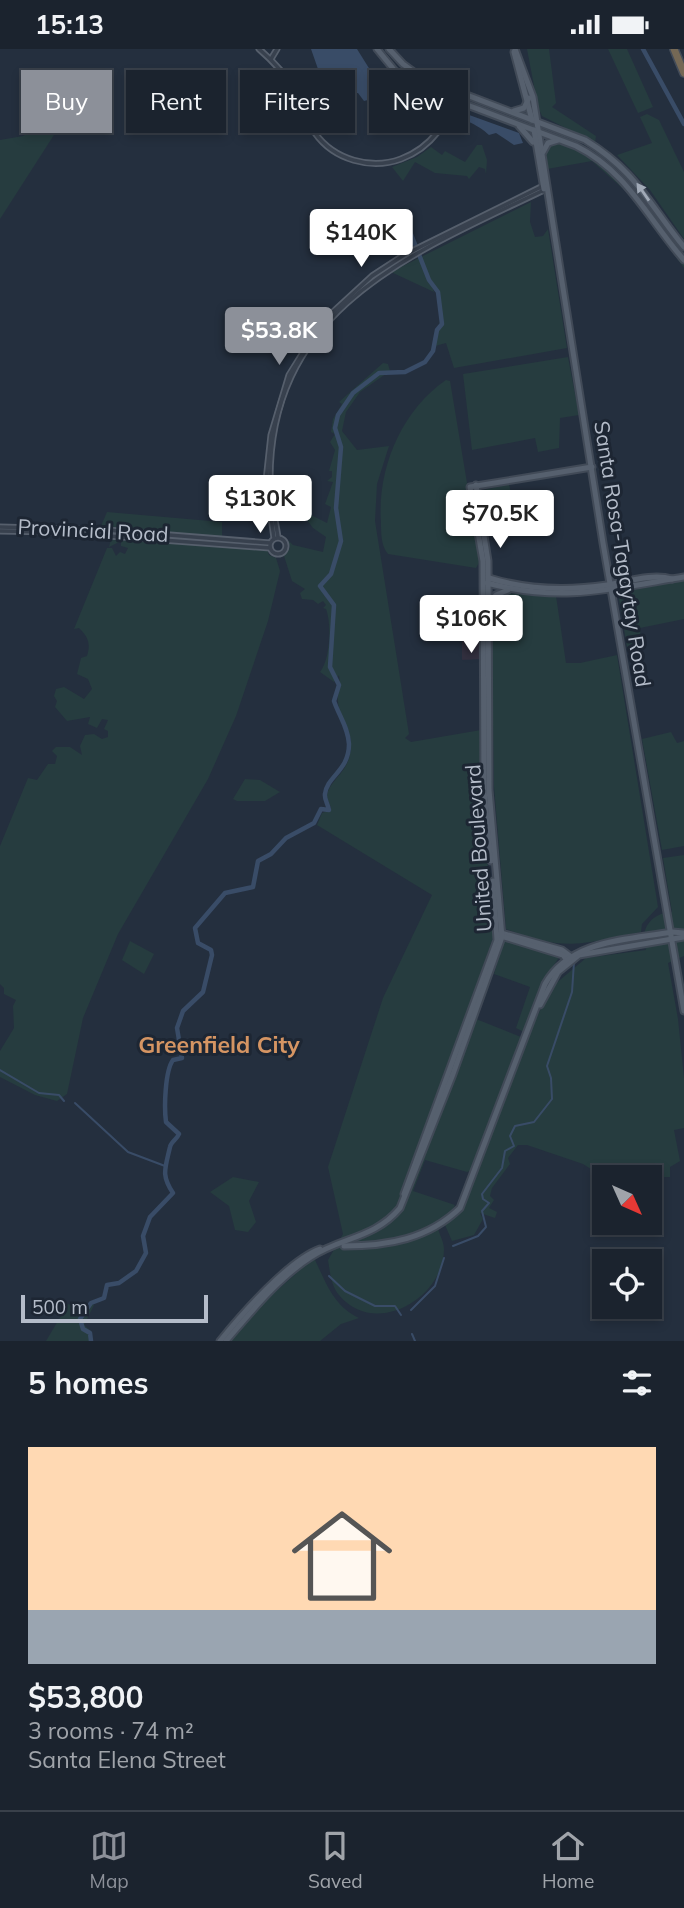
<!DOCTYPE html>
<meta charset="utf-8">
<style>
:root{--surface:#1b232e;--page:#242b36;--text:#f1f3f6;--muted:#a0a4aa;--line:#39404a;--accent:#8c9099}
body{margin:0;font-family:Mulish,sans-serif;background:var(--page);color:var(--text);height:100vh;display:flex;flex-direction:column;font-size:26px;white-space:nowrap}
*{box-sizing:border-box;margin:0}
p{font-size:23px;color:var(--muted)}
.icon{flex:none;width:38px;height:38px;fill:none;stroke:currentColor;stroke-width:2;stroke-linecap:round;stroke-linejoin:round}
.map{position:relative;height:1292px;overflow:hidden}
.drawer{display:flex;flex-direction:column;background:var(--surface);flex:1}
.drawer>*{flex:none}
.top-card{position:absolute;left:21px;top:21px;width:642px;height:63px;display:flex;gap:14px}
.needle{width:46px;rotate:135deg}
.tools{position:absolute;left:592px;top:1116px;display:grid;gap:14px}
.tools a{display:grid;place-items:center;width:70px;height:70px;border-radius:0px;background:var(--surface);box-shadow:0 4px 10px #0003,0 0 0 2px var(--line);font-size:35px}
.scale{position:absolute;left:21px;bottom:18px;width:187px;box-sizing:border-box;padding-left:7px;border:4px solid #b4bcc9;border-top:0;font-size:19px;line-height:24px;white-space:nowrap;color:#b4bcc9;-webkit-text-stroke:5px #1d2633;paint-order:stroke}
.price{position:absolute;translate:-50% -60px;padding:0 16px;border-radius:7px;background:#fff;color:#222;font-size:23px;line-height:46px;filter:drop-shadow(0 2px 4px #0008)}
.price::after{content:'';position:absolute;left:50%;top:42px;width:21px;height:16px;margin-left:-10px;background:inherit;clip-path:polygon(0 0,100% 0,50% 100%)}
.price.selected{background:var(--accent);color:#fff}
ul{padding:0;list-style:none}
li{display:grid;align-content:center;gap:14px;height:371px;padding:0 28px}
li span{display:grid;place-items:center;height:217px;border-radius:0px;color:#555}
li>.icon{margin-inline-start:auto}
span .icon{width:126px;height:126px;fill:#fffc;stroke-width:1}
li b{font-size:30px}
h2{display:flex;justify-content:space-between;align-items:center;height:84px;padding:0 28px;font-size:30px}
.chip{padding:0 24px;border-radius:0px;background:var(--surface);box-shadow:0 4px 10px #0003,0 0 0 2px var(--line);font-size:24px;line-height:63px}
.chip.selected{background:var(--accent);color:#fff}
.status{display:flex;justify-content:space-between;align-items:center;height:49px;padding:0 35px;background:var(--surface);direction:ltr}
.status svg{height:19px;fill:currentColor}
.dock{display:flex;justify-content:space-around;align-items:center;height:98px;border-top:2px solid var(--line);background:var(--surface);font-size:19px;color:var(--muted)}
.dock a{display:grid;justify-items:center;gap:4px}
.dock .selected{color:var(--accent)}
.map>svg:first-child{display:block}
.medical{fill:#32303f}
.green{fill:#263c3f}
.water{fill:#394c67}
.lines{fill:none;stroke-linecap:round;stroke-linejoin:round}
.stream{stroke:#394c67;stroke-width:2}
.river{stroke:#394c67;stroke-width:4.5}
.minor-casing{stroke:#565f6c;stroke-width:7}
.major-casing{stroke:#414a57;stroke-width:9}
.highway-casing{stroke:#434c59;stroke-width:10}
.minor{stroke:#38414e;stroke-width:3.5}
.major{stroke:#56606e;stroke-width:5}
.highway{stroke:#746855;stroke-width:7}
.oneway{fill:#a1aab7}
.labels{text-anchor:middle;stroke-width:6;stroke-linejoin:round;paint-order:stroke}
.street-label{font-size:21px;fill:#b4bcc9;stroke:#1d2633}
.neighbourhood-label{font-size:23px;font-weight:bold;fill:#d59563;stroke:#1d2633}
</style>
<div class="status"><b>15:13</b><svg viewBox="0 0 49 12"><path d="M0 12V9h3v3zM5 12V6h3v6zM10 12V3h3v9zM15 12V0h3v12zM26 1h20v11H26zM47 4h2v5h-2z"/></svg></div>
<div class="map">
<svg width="684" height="1292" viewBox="0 0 684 1292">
<rect width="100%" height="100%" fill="#242f3e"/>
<path class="medical" d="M481,575V610L462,611V576Z"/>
<g class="green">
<path d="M527,0H549L556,54L552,58L596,87L595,94L542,67L538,58Z"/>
<path d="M608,0H627L653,58L638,64Z"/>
<path d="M647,65L659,71L684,123V190L650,141L617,106L652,94L640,68Z"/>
<path d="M44,74L61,75L0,170V91L23,87Z"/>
<path d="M556,93C617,114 645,167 684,214V219L630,146L592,112L547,120L546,97Z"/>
<path d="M477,96H482L487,111L486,125L485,120L479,118L469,130L467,127L435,124L415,113L403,132L392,118L417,108L431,98L442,106L445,102L465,113Z"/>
<path d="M531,153L530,173L535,188L543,187L548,180L567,299L454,319L446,294L435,297C440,274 446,254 431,234L434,243L391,223Z"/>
<path d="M568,308L579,366L560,369L559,399L538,403L535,389L472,401L463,325Z"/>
<path d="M383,314L388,315L390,322L360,343L346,363L342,382L357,401L389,397L377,435L375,472L409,685L405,689L411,693L481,681L480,732L494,886L466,966L521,988L473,1121L467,1123L425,1111L413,1142L455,1156L446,1174L463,1160L534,973L554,936L586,909L646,901C639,880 651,864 672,863L663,809L684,806V907L668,914L678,970L684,1029V1079L674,1081L680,1112L670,1118V1128L605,1129L583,1115L527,1096H518L508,1109L510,1115L492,1139L490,1147L494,1151L489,1159L497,1163L495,1169L480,1164L483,1170L474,1186L452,1192L445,1176L438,1180C440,1186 444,1194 444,1200C444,1250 374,1289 339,1246C331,1237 330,1223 328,1211L343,1185L328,1118L383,949L432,846L317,776L322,764L331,761C331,755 327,752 327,747C328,733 347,724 350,705C355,681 339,670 338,653C337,643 341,637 339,626L334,633L320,623C330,611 332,576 326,560L323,559L326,556L323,552L318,555L313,551L302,550L300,544L305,540L292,532L284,507L290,499L288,491L293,496L323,503L326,488L313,479L304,467L292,464L293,454L288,447L290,433L294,450L299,454L295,458L327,474L331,458L325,455L333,433L327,432L332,428V422H329L335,401L330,393L335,385L331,383L333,370L342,355L339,353Z"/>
<path d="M446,331L450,332L480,512L476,519L388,505C381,497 381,484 381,474C377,420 401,362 446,331Z"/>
<path d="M509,435L516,467L488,472L484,441Z"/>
<path d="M107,463L222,473V488L101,477Z"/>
<path d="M116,488L125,492L267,500L269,506L276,509L280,522L268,572L236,667L208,730L118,885L83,969L67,1045L57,1052L35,1046L0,1028V1002L14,979L13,957L16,951L4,945V939L0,935V797L28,729L37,731L48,715H55L57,707L52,702L56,698H70L82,706L80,697L85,686L94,685L102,690L108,688V682L104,680L108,671L102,670L97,679L88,675L90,668L67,672L55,658L57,652L54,647L56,640L64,638L84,650L92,640L88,630L77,625L81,609L87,607C91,594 88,588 79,579L74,580L107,499H112L116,507L120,503L125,505L128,499L121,497V492L109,498L111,490Z"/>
<path d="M684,531V570L640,579L641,594L627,598L618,544Z"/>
<path d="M503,544L556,547L566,614H580L617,606L658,858L642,875L641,883C581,895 565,903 506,880L494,738L492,613L493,556Z"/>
<path d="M671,683L677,694L684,692V797L662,801L642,690Z"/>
<path d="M245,730L260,731L280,743L265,752H237L233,750Z"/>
<path d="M504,891L560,907L544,931L524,983L516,979L530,938L494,925Z"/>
<path d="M130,892L154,905L144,925L122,911Z"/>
<path d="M233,1128L259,1133L249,1152L256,1173L248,1183L235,1181L229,1157L210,1143Z"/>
<path d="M311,1211H315C327,1236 334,1257 359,1269L341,1275L320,1292H231L263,1254Z"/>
<path d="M91,1254L94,1256L84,1276L91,1282L93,1292H46L68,1255L86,1263Z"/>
</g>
<path class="water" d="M311,0H357L372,24L389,37L519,84L523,94L514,96L496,84L489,86C479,76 459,67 444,66C438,65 433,69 427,66C418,63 414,53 403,53C391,53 386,64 373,63L368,51L364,52L358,44H349L330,19L318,20Z"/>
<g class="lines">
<g class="stream">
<path d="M0,1021L39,1044L59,1046L64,1052"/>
<path d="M75,1054L128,1103L165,1117"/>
<path d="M453,1197L478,1187L486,1178L482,1162L489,1154L483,1150L482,1145L502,1119L505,1102L514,1097L510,1087L515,1077L534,1073L552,1050L551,1029L547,1017L572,943L574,913"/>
<path d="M329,1227L345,1242L375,1257H395L401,1266"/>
<path d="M411,1261L435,1237L444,1209"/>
<path d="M412,1285L415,1292"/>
</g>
<g class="river">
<path d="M643,0L684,75"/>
<path d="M91,1292L90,1284L83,1280L80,1270L91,1254L104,1249L107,1236L119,1234L136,1222L146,1204L143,1187L150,1168L173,1144C161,1126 165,1120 170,1098C171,1093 177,1090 179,1085L166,1073C164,1058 165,1022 173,1011L182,1009L177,979L183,962L203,943L212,906L211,901L198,894L195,879L225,844L253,838L258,812L271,805L286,789L314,774L321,760L329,761C328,755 324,750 325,745C327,727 349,722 349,695C348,678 339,667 334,652L339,636L330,618L334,556L320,537L331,525L341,492L336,459L341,398L335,379L338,366L353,344L379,324L405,323L425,313L433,302L437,281L442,275L438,243L429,231L407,175"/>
</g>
<g class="minor-casing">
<g id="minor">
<path d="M259,0C273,12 285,25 294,40C303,54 306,70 315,84C334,111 371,121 401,110C433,98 447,73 458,43"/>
<path d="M271,10L277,0"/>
<path d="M0,478L107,481L270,494"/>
<path d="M0,482L55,483L270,499"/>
<path d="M278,488C275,469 270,450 270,430C270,258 413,204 544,141"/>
<circle cx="278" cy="497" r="8"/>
<path d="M274,489L266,432L271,386L289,326L322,273L372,227L404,206L543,137"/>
</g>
</g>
<g class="major-casing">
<g id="major">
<path d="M377,0L395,22L417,37L576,97C627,122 648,170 684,211"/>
<path d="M389,0L403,15L422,29L585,91C636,122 648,154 684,198"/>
<path d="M515,0L533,48L603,494L684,962"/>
<path d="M514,3L532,71"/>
<path d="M514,62L524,59L529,49"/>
<path d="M519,77L533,93"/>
<path d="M534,81L544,140"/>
<path d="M543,103L548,94L558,91"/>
<path d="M489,529C528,541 566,542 607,536C627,533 652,524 672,530"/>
<path d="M487,534C561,554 611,540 684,528"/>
<path d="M489,555L496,546L508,541"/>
<path d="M491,812L484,741L483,512L470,438L592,418"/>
<path d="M501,884L562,901L570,907"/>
<path d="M501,887L563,906L566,910"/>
<path d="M540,956L558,923L579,906L684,888"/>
<path d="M404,1145L497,891L493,832"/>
<path d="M344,1197C388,1197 428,1190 460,1159L545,935C570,891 626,891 672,883L684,884"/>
<path d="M220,1292C242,1265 289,1211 320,1200"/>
<path d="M226,1292C251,1263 278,1229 311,1208C341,1188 374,1190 400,1159L453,1025L502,888L489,741L488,512L476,436"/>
</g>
</g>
<g class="highway-casing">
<path id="highway" d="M674,0L684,24"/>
</g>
<use href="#minor" class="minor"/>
<use href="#major" class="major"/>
<use href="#highway" class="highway"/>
</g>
<defs><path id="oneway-solid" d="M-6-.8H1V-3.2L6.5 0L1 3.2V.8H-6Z" transform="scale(1.75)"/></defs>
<use class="oneway" href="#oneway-solid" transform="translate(643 143) rotate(-125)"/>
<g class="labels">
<g class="street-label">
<text transform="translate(93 482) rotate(3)" y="7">Provincial Road</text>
<text transform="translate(622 505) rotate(81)" y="7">Santa Rosa-Tagaytay Road</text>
<text transform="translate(479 799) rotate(-94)" y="7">United Boulevard</text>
</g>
<g class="neighbourhood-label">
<text x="219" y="1004">Greenfield City</text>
</g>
</g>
</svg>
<div class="tools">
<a><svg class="needle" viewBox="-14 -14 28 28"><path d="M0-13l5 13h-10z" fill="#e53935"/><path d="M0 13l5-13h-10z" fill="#a0a4aa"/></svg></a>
<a><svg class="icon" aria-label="locate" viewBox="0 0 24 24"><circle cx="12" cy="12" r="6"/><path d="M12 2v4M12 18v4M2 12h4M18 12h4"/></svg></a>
</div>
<div class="scale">500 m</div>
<b class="price" style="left:361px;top:220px">$140K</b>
<b class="price selected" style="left:279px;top:318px">$53.8K</b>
<b class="price" style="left:260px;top:486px">$130K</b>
<b class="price" style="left:500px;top:501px">$70.5K</b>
<b class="price" style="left:471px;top:606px">$106K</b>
<div class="top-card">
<a class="chip selected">Buy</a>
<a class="chip">Rent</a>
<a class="chip">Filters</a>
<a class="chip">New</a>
</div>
</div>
<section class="drawer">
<h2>5 homes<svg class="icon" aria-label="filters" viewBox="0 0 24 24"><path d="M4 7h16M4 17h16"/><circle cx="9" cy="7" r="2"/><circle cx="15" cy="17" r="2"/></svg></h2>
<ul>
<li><span style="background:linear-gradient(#ffd9b3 75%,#9aa5b1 0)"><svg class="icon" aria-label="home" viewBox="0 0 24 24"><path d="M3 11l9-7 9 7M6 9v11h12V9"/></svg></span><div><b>$53,800</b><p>3 rooms · 74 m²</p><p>Santa Elena Street</p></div></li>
</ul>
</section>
<nav class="dock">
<a class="selected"><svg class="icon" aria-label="map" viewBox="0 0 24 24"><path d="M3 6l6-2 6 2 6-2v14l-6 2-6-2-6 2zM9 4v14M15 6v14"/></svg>Map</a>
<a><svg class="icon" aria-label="saved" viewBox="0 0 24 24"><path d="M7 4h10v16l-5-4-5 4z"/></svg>Saved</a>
<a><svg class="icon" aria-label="home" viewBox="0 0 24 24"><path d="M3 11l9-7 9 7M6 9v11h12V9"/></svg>Home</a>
</nav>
